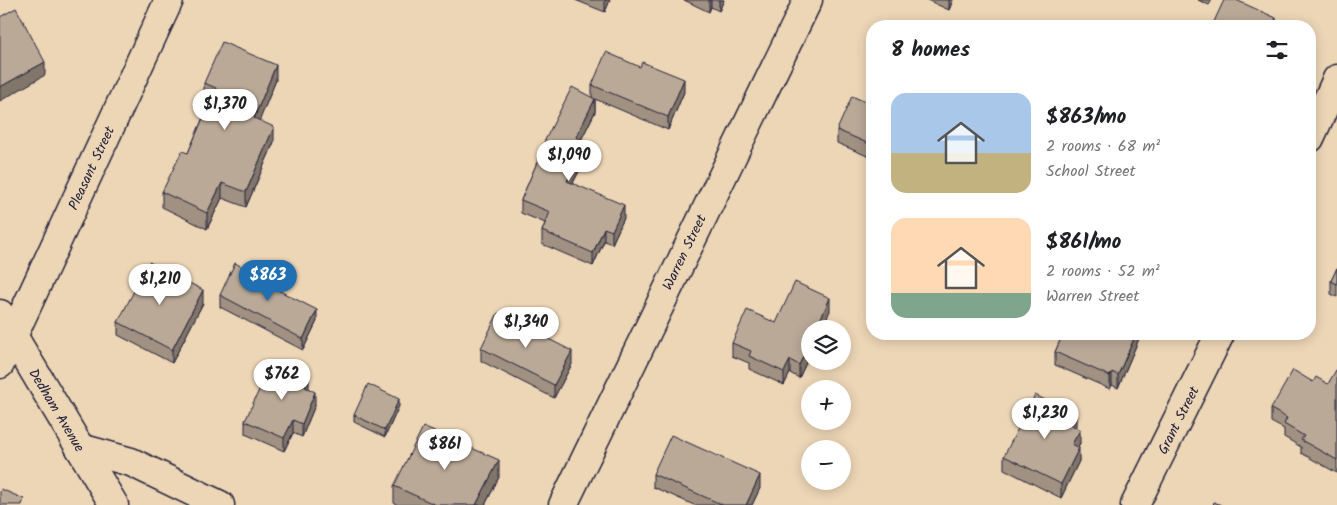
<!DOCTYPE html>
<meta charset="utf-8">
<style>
:root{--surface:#fff;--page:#f6f6f6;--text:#202124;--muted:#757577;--accent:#1f6fb2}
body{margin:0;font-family:Kalam,sans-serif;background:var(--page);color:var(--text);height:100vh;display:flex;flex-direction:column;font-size:19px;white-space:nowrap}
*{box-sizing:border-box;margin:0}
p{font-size:16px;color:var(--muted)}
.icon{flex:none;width:28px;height:28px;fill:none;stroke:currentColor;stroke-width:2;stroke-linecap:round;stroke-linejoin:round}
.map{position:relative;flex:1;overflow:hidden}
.details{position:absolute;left:866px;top:20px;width:450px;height:320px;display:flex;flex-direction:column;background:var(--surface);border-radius:20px;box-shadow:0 2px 12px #0003}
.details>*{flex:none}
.fabs{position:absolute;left:801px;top:320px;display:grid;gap:10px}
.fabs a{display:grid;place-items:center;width:50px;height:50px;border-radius:50%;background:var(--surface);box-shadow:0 2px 12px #0003;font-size:25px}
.price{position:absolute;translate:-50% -42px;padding:0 11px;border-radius:18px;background:#fff;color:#222;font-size:16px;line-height:32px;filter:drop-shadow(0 1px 2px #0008)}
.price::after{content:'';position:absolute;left:50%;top:30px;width:15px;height:11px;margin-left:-8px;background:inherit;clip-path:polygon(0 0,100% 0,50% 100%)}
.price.on{background:var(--accent);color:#fff}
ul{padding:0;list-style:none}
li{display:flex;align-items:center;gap:15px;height:125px;padding:0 25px}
li span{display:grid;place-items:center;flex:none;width:140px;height:100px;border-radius:15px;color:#555}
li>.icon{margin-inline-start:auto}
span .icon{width:60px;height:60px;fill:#fffc;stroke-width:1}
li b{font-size:21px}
h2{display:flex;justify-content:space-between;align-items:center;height:60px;padding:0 25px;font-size:21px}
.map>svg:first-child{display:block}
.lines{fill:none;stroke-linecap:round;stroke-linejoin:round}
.minor-casing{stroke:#22223b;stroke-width:31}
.tertiary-casing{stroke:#22223b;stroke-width:31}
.primary-casing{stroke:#22223b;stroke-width:31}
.minor{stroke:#edd6b6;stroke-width:28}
.tertiary{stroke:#edd6b6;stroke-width:28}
.primary{stroke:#edd6b6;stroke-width:28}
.wall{fill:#a09182;stroke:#22223b}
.shaded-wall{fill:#82766a;stroke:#22223b}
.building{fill:#baa997;stroke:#22223b}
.labels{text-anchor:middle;stroke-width:5;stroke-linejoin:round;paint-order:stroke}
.street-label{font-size:14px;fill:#22223b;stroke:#edd6b6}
</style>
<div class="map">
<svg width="1337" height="505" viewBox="0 0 1337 505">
<rect width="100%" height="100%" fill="#edd6b6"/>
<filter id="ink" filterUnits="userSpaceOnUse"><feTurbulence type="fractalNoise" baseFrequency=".02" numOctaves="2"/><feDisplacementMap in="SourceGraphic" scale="10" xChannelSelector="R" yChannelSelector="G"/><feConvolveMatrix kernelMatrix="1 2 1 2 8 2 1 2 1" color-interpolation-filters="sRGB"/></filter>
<g filter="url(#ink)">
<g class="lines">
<g class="minor-casing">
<g id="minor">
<path d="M1310,138L1337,79"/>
<path d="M0,364L169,0"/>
<path d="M563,505L808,0"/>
<path d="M1135,505L1220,334"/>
</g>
</g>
<g class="tertiary-casing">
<path id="tertiary" d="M80,448L131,462L220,505"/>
</g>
<g class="primary-casing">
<path id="primary" d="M0,314L114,505"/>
</g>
<use href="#minor" class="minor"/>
<use href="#tertiary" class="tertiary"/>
<use href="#primary" class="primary"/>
</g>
<g class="wall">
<path d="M575,0H610L605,12Z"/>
<path d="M684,0H724L719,11L711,7L709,12Z"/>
<path d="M927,0H953L949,10Z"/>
<path d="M1198,0H1212L1209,5Z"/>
<path d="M276,80L259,121L274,142L246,207L222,198L207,229L162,207V192L188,153L210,101L204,98V83Z"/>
<path d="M592,85L684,92L668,130L595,99V112L581,140L587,156L573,183L624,218L612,244L604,241L593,266L542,244V231L545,223L521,213V200L539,158V152L592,98Z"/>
<path d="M872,105V158L837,143V130Z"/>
<path d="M1337,268V297L1331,294V281Z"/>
<path d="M261,281L317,321L303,350L220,307V295Z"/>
<path d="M203,303L172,363L118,335V322Z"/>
<path d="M830,311L810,329V354L799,378L790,373L784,385L749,369V363L732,356V343L776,323Z"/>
<path d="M1063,334H1141L1118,388L1112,385L1110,389L1055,365V352Z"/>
<path d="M481,348L572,364L554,398L481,361Z"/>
<path d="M1337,370V473L1301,453V447L1284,437V429L1271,422V409L1313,382L1328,384Z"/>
<path d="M305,379L315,405L302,437L293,433L284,451L245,434V421L265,390Z"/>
<path d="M399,406L385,437L354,422V415Z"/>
<path d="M1076,428L1080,443L1078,447L1079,461L1061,498L1004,469V456Z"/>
<path d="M653,474L760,488L752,505H694L653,487Z"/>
<path d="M499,477L485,505H398L394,503V486Z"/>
</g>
<g class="shaded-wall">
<path d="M605,0H610L605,12Z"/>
<path d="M709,0H711V7L709,12Z"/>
<path d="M719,0H724L719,11Z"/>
<path d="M949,0H953L949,10Z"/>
<path d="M1276,18V26H1272Z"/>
<path d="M45,62V75L0,101V87Z"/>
<path d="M276,65V80L254,134V118Z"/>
<path d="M684,79V92L668,130V117Z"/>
<path d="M595,99V112L576,150V137Z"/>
<path d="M274,127V142L246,207V192Z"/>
<path d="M587,143V156L567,194V181Z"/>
<path d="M222,183V198L207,229V213Z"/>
<path d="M624,205V218L612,244V231Z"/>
<path d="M604,228V241L593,266V253Z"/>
<path d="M203,290V303L172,363V350Z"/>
<path d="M830,298V311L822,329H816Z"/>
<path d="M317,310V321L303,350V339Z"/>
<path d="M1136,334H1141L1118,388V375Z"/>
<path d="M810,341V354L799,378V365Z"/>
<path d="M572,351V364L554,398V385Z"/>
<path d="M790,360V373L784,385V372Z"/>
<path d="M1112,372V385L1110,389V376Z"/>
<path d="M309,380V393L305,387Z"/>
<path d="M315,392V405L302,437V424Z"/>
<path d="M399,399V406L385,437V430Z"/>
<path d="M1076,415V428L1071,425Z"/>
<path d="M293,420V433L284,451V438Z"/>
<path d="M1080,430V443L1072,458V444Z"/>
<path d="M1079,448V461L1061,498V484Z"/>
<path d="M499,460V477L485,505H476Z"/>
<path d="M760,475V488L752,505H746Z"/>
</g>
<g class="building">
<path d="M1224,0H1236L1276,18L1272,26H1212Z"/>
<path d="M16,8L45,62L0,87V17Z"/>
<path d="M222,42L276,65L254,118L274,127L246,192L222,183L207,213L162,192L182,151L188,153L216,88L204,83Z"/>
<path d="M606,52L640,67L642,62L684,79L668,117L592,85Z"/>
<path d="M572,87L595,99L576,137L587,143L567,181L624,205L612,231L604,228L593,253L542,231L550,212L521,200L541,153L539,152Z"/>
<path d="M852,96L872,105V145L837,130Z"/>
<path d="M149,262L203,290L172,350L118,322Z"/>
<path d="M235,263L261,277L260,281L317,310L303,339L220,295Z"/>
<path d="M1337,268V284L1331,281Z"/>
<path d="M795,282L830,298L816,329H810V341L799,365L790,360L784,372L749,356L751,351L732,343L747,310L776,323Z"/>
<path d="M498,313L572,351L554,385L481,348Z"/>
<path d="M1063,334H1136L1118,375L1112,372L1110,376L1055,352Z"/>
<path d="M278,361L305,373L303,378L309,380L305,387L315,392L302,424L293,420L284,438L245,421L260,388L265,390Z"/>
<path d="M1293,370L1313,382L1316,377L1328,384L1336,370H1337V460L1301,440L1304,436L1284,424L1287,418L1271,409Z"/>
<path d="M368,384L399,399L385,430L354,415Z"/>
<path d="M1035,395L1076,415L1071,425L1080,430L1072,444L1079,448L1061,484L1004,456Z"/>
<path d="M423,427L499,460L476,505H436L394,486Z"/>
<path d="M671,435L760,475L746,505H723L653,474Z"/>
<path d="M1,489L24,499L22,505H0V492Z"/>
<path d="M1214,502L1221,505H1213Z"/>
</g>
</g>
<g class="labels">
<g class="street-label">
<text transform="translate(91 168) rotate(-65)" y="5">Pleasant Street</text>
<text transform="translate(684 252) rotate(-64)" y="5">Warren Street</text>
<text transform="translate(57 410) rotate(59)" y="5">Dedham Avenue</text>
<text transform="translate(1178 420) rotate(-63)" y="5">Grant Street</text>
</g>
</g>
</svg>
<div class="fabs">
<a><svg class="icon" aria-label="layers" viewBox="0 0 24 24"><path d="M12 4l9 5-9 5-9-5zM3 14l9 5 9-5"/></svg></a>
<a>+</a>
<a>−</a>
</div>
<b class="price" style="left:225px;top:131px">$1,370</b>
<b class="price" style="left:569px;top:182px">$1,090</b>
<b class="price on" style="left:268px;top:302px">$863</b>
<b class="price" style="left:160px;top:306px">$1,210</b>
<b class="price" style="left:526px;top:349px">$1,340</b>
<b class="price" style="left:282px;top:401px">$762</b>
<b class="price" style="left:1045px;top:440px">$1,230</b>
<b class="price" style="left:445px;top:471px">$861</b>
<section class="details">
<h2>8 homes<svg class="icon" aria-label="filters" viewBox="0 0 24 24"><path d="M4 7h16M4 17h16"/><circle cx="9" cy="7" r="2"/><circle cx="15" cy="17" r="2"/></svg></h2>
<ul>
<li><span style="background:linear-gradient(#a9c7e8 60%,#c2b280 0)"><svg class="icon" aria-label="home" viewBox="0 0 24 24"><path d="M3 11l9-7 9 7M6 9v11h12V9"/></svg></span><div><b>$863/mo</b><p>2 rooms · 68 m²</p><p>School Street</p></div></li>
<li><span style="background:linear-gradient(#ffd9b3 75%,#7fa58c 0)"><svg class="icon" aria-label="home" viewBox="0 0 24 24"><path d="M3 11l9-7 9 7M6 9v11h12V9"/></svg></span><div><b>$861/mo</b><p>2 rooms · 52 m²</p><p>Warren Street</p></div></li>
</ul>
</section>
</div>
